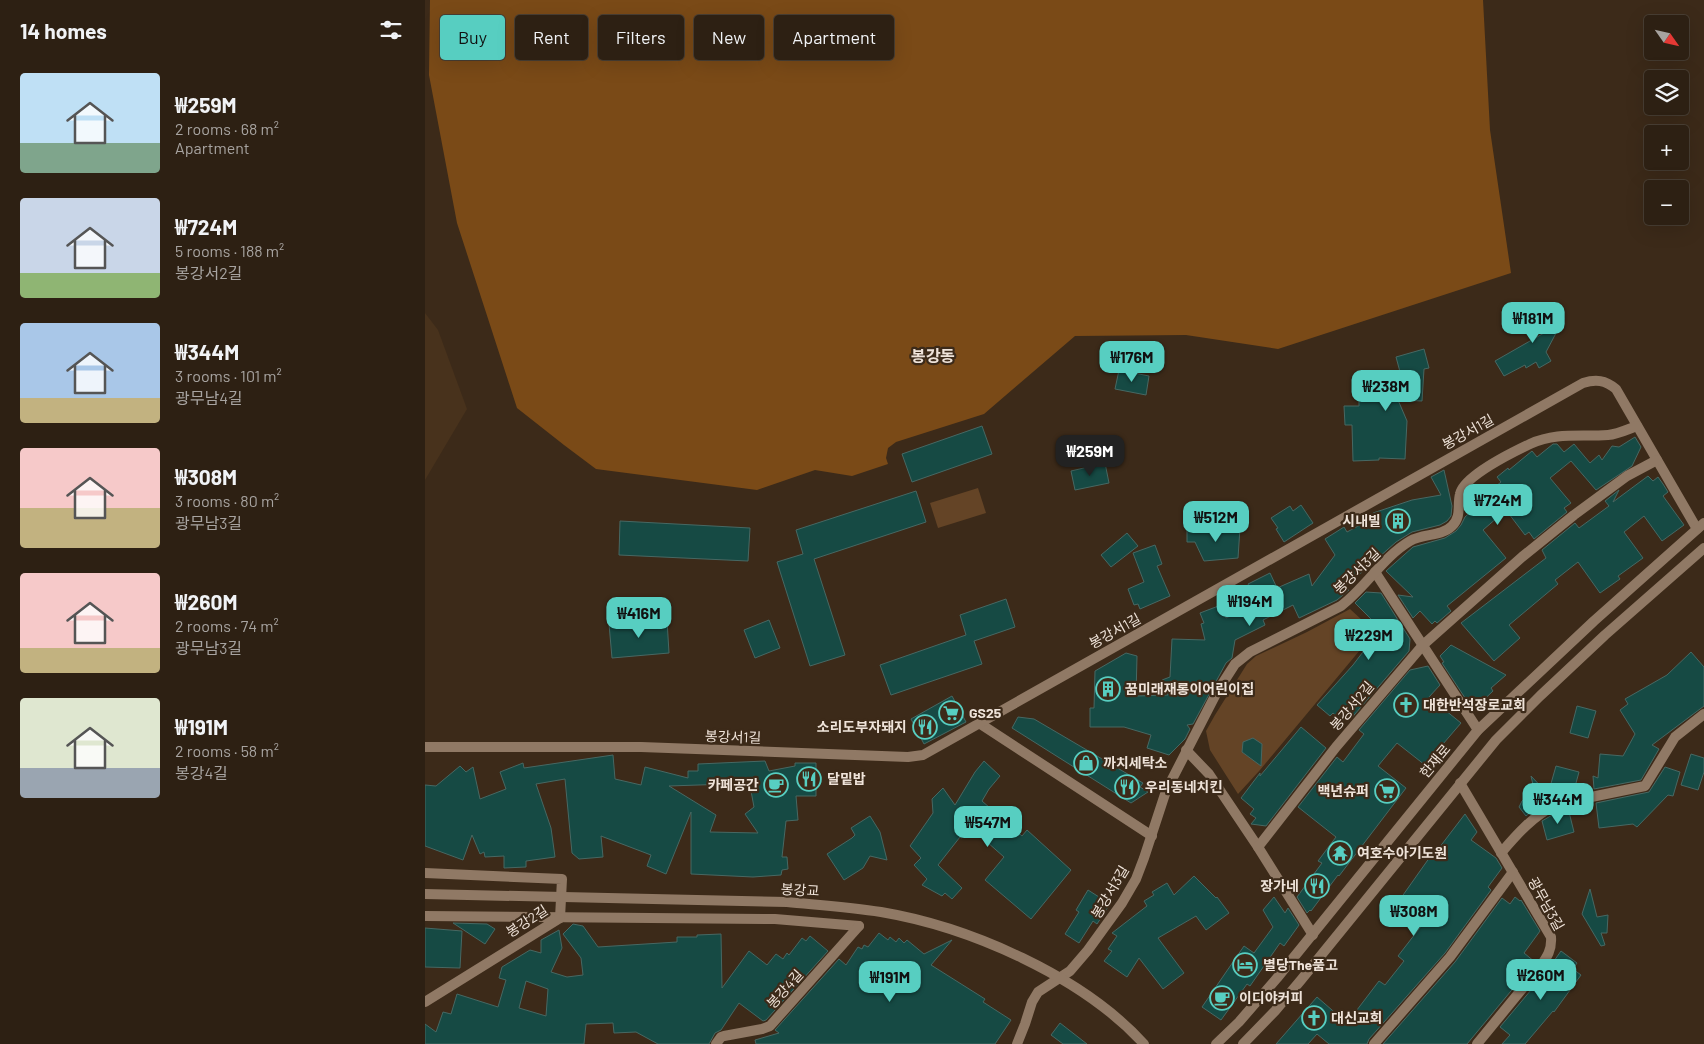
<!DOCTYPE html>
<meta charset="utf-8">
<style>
:root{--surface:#2d2013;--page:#392d21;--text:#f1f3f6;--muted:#a7a3a0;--line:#483e33;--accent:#57cec1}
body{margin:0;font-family:Barlow,"Noto Sans KR",sans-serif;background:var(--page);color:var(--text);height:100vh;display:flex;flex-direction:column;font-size:19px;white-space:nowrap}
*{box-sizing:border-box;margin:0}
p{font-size:16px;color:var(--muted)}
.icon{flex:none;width:28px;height:28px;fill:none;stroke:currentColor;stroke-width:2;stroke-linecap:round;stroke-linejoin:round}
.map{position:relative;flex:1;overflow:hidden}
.sheet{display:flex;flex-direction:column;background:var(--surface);width:425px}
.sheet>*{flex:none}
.top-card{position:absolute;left:15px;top:15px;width:475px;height:45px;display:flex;gap:10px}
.needle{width:32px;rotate:124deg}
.fabs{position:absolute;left:1219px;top:15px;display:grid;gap:10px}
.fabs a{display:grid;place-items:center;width:45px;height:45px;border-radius:5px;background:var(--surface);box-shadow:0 5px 20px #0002,0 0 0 1px var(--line);font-size:25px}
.price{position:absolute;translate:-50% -42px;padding:0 11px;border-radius:10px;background:var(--accent);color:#111;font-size:16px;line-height:32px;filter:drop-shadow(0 1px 2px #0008)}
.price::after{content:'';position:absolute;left:50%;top:30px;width:15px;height:11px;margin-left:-8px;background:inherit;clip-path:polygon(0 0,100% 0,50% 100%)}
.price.selected{background:#222;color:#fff}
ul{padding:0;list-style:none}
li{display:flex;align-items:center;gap:15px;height:125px;padding:0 20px}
li span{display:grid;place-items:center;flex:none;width:140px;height:100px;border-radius:5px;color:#555}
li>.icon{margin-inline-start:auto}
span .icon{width:60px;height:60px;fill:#fffc;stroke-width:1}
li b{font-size:21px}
h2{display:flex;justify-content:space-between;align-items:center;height:60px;padding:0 20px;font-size:21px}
.tag{padding:0 18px;border-radius:5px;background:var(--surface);box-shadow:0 5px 20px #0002,0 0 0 1px var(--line);font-size:18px;line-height:45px}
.tag.selected{background:var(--accent);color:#111}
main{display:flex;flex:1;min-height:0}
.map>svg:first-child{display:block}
.built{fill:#48321c}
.green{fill:#644426}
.forest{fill:#7a4a17}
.building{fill:#164a44;stroke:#476863;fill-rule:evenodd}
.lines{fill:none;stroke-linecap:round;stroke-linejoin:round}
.minor{stroke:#907965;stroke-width:10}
.tertiary{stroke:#907965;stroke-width:10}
.labels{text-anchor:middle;stroke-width:4.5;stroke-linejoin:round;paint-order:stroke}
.street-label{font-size:14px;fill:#efe3d9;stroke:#3c2a19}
.poi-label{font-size:14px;font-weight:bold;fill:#efe3d9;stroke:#3c2a19;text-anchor:start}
.quarter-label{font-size:16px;font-weight:bold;fill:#efe3d9;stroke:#3c2a19}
</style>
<main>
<section class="sheet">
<h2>14 homes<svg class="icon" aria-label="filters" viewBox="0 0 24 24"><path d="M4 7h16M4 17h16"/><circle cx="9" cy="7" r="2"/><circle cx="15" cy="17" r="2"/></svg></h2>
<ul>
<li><span style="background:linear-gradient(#bfe0f5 70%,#7fa58c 0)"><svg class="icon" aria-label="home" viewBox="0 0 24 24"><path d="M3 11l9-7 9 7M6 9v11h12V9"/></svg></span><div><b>₩259M</b><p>2 rooms · 68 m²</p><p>Apartment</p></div></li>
<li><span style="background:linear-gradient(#c9d6e8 75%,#8fb573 0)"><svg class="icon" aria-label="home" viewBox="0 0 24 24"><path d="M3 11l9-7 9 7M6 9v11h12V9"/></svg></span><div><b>₩724M</b><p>5 rooms · 188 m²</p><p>봉강서2길</p></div></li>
<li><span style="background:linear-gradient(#a9c7e8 75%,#c2b280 0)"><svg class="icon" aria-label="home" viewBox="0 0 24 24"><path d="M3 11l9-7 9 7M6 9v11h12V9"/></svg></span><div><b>₩344M</b><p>3 rooms · 101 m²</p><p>광무남4길</p></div></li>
<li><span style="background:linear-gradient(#f6c9c9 60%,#c2b280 0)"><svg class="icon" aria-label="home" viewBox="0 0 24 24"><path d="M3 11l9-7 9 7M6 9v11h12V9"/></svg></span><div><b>₩308M</b><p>3 rooms · 80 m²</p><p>광무남3길</p></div></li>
<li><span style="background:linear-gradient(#f6c9c9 75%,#c2b280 0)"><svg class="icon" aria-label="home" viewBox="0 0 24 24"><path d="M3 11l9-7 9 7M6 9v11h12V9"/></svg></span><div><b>₩260M</b><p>2 rooms · 74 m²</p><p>광무남3길</p></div></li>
<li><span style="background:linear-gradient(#dfe7d0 70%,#9aa5b1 0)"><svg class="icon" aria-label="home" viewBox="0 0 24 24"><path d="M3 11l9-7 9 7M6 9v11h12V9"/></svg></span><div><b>₩191M</b><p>2 rooms · 58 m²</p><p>봉강4길</p></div></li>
</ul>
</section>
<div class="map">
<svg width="1279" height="1044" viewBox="0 0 1279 1044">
<rect width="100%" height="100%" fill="#3c2a19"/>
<path class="built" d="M0,313L13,330L42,409L0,480Z"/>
<g class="green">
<path d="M553,488L561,513L513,528L505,503Z"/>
<path d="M925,609L950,632L835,770L813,794L785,750L781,731L790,715L822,664L831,656L882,632Z"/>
</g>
<path class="forest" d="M5,0H1058L1065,130L1086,273L853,349L761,335L650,336L559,414L471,442L463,448L461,458L463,464L427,476L390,470L332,490L171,469L139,445L92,408L32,223L4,75Z"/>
<g class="building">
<path d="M1117,306L1139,318L1121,352L1126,361L1114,368L1111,362L1101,368L1100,365L1079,376L1070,361L1119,333L1106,325Z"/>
<path d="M999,349L1004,368L999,369L997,401L973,400L982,421L980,459L954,458V460L928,461L927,425H920L919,406H934V382L978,383L971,357Z"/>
<path d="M694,370L724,376L721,395L690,389Z"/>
<path d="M557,426L567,454L487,482L477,454Z"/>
<path d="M1210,437L1216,447L1207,466L1171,490L1146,461L1125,478L1146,503L1139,508L1142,512L1109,539L1104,532L1100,535L1081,510L1058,530L1081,558L1022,606L1026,611L1012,623L1010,621L1007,624L995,611L988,618L973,595L988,597L961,571L988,547L1020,538L1031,531L1036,525L1040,517L1057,501L1055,499L1076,482L1072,477L1083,468L1084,470L1107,451L1112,457L1128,444H1132L1139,452L1149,444L1165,463L1174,455L1177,460L1187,446L1194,447Z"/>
<path d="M680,463L684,483L650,490L646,471Z"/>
<path d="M1019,470L1027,506L1026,516L1022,521L1015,525L987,532L971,542L918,589L924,590L912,600L874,618L868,605L838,620L840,625L810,640L807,658L801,663L768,724L762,725L765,729L760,739L744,755L722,748L726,735L699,727H665V708H669L670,671L701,653L712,656L711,696L743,695L737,680L745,677L747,639L780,640L776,624L779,623L775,613L796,605L801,618L832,603L823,584L845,573L852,588L884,574L887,586L910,555L900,539L919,527L922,532L950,517L948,513L987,500L1016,495L1006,477Z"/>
<path d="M1223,476L1228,481L1233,477L1238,484L1243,492L1238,496L1259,525L1237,541L1219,516L1199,532L1218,558L1193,576L1195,579L1175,593L1153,562L1130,580L1133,584L1084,625L1095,638L1069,661L1036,623L1121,558L1117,550L1150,523L1154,528L1184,506L1180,501L1194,490L1188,502Z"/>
<path d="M491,491L501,522L389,559L420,655L385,666L352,562L378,554L371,530Z"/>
<path d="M876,505L888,523L859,542L851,529L853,528L846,518L865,506L868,511Z"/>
<path d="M195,521L325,528L323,561L194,555Z"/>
<path d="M800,528H815L813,558L779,561L770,542H762V530H800Z"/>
<path d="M702,533L713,546L686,567L676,555Z"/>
<path d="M730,545L737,564L732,566L745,596L715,609L713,604L709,605L703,589L719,582L708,553Z"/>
<path d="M941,592L956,593L985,639L984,651L924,721L920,719L918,722L908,713L905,716L892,705L928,665L947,640L946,638L955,628L930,603Z"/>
<path d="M581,599L590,627L549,641L557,664L466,695L455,665L541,635L535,615Z"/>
<path d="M242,620L244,653L187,658L184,624Z"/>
<path d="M344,620L355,648L330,658L319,630Z"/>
<path d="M1026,645L1081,675L1066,688L1068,691L1048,710L1017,663L1019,662L1015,656Z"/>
<path d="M1266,652L1279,667V706L1227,745L1234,749L1216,780L1169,789L1168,776L1173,778L1175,754L1198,756L1210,734L1195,710L1203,704L1200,699L1242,675Z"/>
<path d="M1003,666L1015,685L1004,697L1036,723L1000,765L972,743L953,766L981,788L914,876L913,875L886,911L885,910L882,913L872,897L897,863L893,861L911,837L873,807L912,757L918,762L939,734L934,730L985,670Z"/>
<path d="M527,696L541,722L499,744L486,719Z"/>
<path d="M1152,706L1171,711L1163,738L1145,733Z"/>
<path d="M593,717L609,719L718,783L715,787L723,792L706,803L587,728Z"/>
<path d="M876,727L901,748L841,826L826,824L831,818L825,814L829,809L816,798L835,773V776Z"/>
<path d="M828,738L837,744L836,766L817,752L818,742Z"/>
<path d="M1266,754L1279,758V772L1273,790L1256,785Z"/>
<path d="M188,755L190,779L216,785L220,767L263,778V771H273V764L340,761L344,771L370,766V763H391V796H371L373,820L361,821L357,857H362L363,869L357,870L356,875L328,877L266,874V812L241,874L222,866L226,855L176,836L178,857L154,859L147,853L140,779L111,784L126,828L130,857L101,861V867L79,868V856L60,857L59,852L55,854L47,835L38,860L0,846V785L11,786L35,766L41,772L48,767L55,799L81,789L75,772L98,763L99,768ZM303,784L326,791L329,807L320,814L333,833L285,832L291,815L244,786Z"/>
<path d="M559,761L575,776L564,789L557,801L597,836L602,830L646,870L606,919L560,880L579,857L545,827L537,838L535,837L513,865L537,888L527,899L520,893L517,896L497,885L502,879L489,865L496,858L485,846L508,813L507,799L518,788L530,805L550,772Z"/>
<path d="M1131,766L1154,772L1148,794L1129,798L1113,806L1101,816L1094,807L1097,801L1109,789L1106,776L1123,794Z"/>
<path d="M1240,767L1255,772L1248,796L1243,795L1212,827L1208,824L1174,828L1171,803L1224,792Z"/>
<path d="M1144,808V812L1149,832L1122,840L1117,821L1134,811Z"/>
<path d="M1040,814L1052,832L1046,840L1071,858L1077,868L1063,887L1066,890L1020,953L944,1039L942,1044H904L892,1034L883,1044H851L892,997L922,1023L954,981L960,985L979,961L973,956L997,925L971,905L1012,847L1014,848Z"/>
<path d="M445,816L455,832L462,860L445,856L438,868L419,880L402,854L427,838L430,835L426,828Z"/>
<path d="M769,876L791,898L792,897L804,913L781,930L771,916L733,938L759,973L738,989L714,958L702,977L679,961L687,951L683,949L692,936L687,933L722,906L719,901L729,895L727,892L742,883L749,895Z"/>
<path d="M1165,889L1172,917L1183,915L1182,933H1176L1180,945L1176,946L1157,914Z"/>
<path d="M663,890L685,904L672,924L668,921L654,943L640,934L654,912L651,910Z"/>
<path d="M849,897L860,913L863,908L874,925L859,946L855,943L825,986L822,984L796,1020L777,1007L819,946L829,953L848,927L838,910Z"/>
<path d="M1090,897L1095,901L1096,900L1115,931L1099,953L1110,962L1042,1044H958L1030,962L1077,898L1085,904Z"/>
<path d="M28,923L62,924L70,929L60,944Z"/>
<path d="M148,924L158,926L173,947L252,942V937H272V935L296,934L297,988L324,951L342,965L351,954L358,959L362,953L364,955L377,938L381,941L385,936L403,951L341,1020L338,1021L314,1003L296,1030L290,1033L284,1044H233L211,1032L189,1033L188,1023L161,1024L159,1044H0V1024L11,1032L18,1012L26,1014L32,994L73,1007L81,980L74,978L77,967L105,950L116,953V940L134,930L137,948L126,972L142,977L158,975L156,958L138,934ZM101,981L123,989L121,1016L94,1008Z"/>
<path d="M0,928L37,931L35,968L0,967Z"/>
<path d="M454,933L463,940L465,937L471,942L474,938L479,943L482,940L499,954L527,940L506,965L560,999L558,1002L586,1020L570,1044H331L330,1040L354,1033L350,1030L414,959L421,965L433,947L437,949L439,945L443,947Z"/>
<path d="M1136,951L1152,963L1148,969L1156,975L1129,1012L1128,1011L1100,1044H1077L1085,1035L1075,1027L1122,971Z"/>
<path d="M635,1023L662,1044H638L626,1035Z"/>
</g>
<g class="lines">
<g class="minor">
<path d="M950,572L1053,730"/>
<path d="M554,723L727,836"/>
<path d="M0,747H216L483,757L498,755L1158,383C1171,379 1180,380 1191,389L1272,529"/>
<path d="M761,750L784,774L833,847"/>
<path d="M1035,783L1126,937C1127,950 1122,957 1115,967L1052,1044"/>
<path d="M1076,853C1093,833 1108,816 1132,804L1220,786L1250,737L1279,714"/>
<path d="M0,873L137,879L135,918"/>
<path d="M0,916L350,919L434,926"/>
<path d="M888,935L833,847L911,747L998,645L1097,557L1149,515L1202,476L1232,460"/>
<path d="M0,1002L135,918"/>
<path d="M291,1044L296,1037L299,1036L337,1029L345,1026L434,926"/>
<path d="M592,1044L600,1024L607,1002L613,992L645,971L663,950L697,903L711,879L719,858L741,791L792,692L810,664L825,652L916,606C941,587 958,557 985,541C998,533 1016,537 1027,526C1037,516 1032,505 1035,494C1039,476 1088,452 1105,444C1132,432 1155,437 1183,435C1194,434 1203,429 1212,426"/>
<path d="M949,1044L1025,957L1088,872"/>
</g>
<g class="tertiary">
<path d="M0,894L362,902C393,905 425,907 456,912C545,927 657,976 719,1044"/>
<path d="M791,1044L814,1022L852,978L1053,730L1169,621L1279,523"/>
<path d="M818,1044L850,1011L876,980L1071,740L1115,696L1180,635L1279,548"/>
</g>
</g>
<defs>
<g id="building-ring" transform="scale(1.25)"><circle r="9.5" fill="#3c2a19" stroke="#57cec1" stroke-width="1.5"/><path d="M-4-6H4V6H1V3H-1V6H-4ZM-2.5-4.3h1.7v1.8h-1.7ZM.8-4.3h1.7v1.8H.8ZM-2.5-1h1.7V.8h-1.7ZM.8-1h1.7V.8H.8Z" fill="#57cec1"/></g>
<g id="church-ring" transform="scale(1.25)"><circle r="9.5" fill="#3c2a19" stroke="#57cec1" stroke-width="1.5"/><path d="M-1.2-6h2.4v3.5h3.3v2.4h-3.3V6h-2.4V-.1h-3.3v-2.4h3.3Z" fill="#57cec1"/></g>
<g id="supermarket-ring" transform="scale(1.25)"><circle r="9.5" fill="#3c2a19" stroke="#57cec1" stroke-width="1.5"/><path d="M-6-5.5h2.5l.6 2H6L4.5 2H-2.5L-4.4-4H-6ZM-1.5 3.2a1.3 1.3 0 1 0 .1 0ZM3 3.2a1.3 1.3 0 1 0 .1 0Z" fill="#57cec1"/></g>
<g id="restaurant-ring" transform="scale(1.25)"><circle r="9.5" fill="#3c2a19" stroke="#57cec1" stroke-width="1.5"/><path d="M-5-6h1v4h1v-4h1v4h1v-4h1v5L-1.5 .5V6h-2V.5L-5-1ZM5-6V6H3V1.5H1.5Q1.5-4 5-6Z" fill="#57cec1"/></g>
<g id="shop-ring" transform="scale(1.25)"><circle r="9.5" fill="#3c2a19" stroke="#57cec1" stroke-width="1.5"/><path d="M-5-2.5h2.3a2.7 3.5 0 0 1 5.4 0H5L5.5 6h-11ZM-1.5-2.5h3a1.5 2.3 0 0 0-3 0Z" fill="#57cec1"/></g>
<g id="cafe-ring" transform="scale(1.25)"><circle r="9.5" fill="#3c2a19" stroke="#57cec1" stroke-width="1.5"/><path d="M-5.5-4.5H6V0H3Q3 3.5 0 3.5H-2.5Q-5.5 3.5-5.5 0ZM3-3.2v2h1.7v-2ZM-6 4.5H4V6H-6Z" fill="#57cec1"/></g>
<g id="temple-ring" transform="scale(1.25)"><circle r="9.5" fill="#3c2a19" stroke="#57cec1" stroke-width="1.5"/><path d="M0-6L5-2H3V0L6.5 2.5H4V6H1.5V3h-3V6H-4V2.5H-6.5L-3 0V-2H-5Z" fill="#57cec1"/></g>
<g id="hotel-ring" transform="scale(1.25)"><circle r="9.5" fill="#3c2a19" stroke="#57cec1" stroke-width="1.5"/><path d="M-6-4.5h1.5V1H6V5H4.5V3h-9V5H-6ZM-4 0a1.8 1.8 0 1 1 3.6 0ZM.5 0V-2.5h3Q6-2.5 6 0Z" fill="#57cec1"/></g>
</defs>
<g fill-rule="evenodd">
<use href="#building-ring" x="973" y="521"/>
<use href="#building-ring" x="683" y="689"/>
<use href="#church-ring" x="981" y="705"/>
<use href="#supermarket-ring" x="526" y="713"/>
<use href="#restaurant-ring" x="500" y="727"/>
<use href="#shop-ring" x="661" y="763"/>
<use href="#restaurant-ring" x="384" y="779"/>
<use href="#cafe-ring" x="351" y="785"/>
<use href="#restaurant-ring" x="702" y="787"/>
<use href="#supermarket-ring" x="962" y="791"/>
<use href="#temple-ring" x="915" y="853"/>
<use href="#restaurant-ring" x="892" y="886"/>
<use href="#hotel-ring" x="820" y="965"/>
<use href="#cafe-ring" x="797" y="998"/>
<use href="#church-ring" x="889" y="1018"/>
</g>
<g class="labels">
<g class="street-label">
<text transform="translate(1043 432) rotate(-29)" y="5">봉강서1길</text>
<text transform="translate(932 571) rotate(-44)" y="5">봉강서3길</text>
<text transform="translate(690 631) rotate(-29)" y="5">봉강서1길</text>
<text transform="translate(927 706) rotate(-50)" y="5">봉강서2길</text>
<text transform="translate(308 737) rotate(2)" y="5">봉강서1길</text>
<text transform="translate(1010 761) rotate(-50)" y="5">한재로</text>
<text transform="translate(375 890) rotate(3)" y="5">봉강교</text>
<text transform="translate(685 892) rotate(-59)" y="5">봉강서3길</text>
<text transform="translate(1121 904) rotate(61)" y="5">광무남3길</text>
<text transform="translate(102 921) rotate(-33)" y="5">봉강2길</text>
<text transform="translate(360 989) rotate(-48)" y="5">봉강4길</text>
</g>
<g class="poi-label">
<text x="956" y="526" text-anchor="end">시내빌</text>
<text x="700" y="694">꿈미래재롱이어린이집</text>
<text x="998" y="710">대한반석장로교회</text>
<text x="544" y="718">GS25</text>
<text x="482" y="732" text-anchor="end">소리도부자돼지</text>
<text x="678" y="768">까치세탁소</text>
<text x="402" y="784">달밑밥</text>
<text x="334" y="790" text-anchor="end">카페공간</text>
<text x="720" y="792">우리동네치킨</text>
<text x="944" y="796" text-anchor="end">백년슈퍼</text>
<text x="932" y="858">여호수아기도원</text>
<text x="874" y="891" text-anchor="end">장가네</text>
<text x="838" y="970">별당The품고</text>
<text x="814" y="1003">이디야커피</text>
<text x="906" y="1023">대신교회</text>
</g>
<g class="quarter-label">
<text x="508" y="362">봉강동</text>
</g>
</g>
</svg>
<div class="fabs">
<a><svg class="needle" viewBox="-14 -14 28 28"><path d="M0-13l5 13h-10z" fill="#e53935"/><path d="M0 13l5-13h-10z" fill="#a7a3a0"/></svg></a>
<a><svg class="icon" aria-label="layers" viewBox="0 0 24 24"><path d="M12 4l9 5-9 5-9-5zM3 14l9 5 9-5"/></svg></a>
<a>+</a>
<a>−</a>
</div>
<b class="price" style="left:1108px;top:344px">₩181M</b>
<b class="price" style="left:707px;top:383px">₩176M</b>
<b class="price" style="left:961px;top:412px">₩238M</b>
<b class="price selected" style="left:665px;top:477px">₩259M</b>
<b class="price" style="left:1073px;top:526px">₩724M</b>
<b class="price" style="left:791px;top:543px">₩512M</b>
<b class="price" style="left:825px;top:627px">₩194M</b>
<b class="price" style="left:214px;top:639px">₩416M</b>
<b class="price" style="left:944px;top:661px">₩229M</b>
<b class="price" style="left:1133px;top:825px">₩344M</b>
<b class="price" style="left:563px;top:848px">₩547M</b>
<b class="price" style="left:989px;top:937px">₩308M</b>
<b class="price" style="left:1116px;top:1001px">₩260M</b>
<b class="price" style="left:465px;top:1003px">₩191M</b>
<div class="top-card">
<a class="tag selected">Buy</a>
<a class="tag">Rent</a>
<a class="tag">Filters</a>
<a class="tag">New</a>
<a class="tag">Apartment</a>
</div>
</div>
</main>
